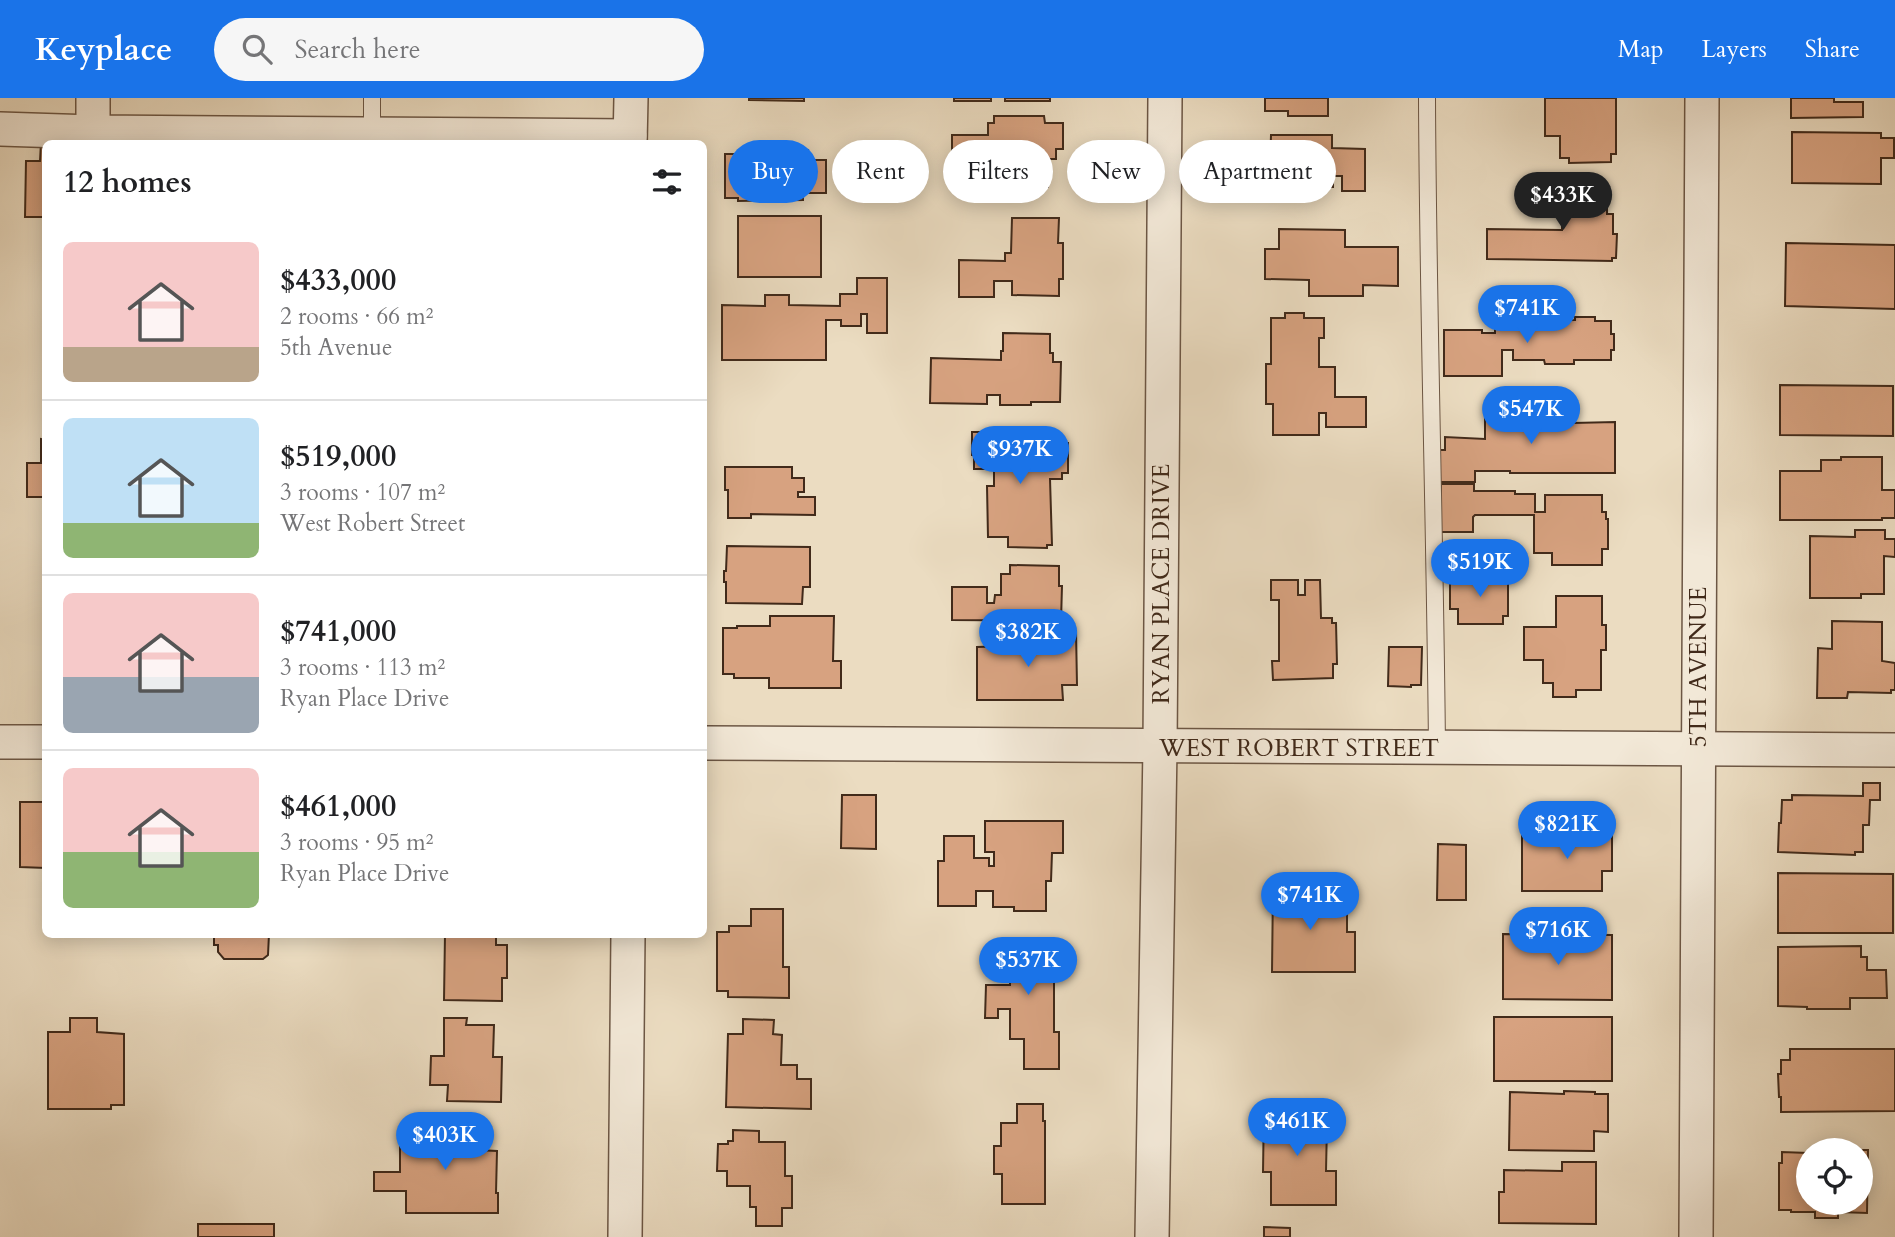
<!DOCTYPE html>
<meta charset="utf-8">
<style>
:root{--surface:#fff;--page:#f6f6f6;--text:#202124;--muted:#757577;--line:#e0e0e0;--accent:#1a73e8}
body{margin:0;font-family:Cardo,serif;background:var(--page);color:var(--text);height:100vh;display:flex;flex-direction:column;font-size:26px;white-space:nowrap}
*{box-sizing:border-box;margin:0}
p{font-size:23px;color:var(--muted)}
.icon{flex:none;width:38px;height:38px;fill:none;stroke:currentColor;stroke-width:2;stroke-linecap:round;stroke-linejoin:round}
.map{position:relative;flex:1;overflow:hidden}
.drawer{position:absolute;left:42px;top:42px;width:665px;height:798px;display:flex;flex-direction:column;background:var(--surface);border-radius:10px;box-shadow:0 4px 18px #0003}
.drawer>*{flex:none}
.hud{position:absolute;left:728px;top:42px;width:665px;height:63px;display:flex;gap:14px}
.fabs{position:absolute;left:1796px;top:1040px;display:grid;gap:14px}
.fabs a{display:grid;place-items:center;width:77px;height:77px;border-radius:50%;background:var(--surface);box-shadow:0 4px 18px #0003;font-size:35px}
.price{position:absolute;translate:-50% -60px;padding:0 16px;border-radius:24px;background:var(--accent);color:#fff;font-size:23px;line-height:46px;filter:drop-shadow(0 2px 4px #0008)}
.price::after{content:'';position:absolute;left:50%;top:42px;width:21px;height:16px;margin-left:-10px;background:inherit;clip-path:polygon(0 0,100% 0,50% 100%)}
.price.active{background:#222;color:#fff}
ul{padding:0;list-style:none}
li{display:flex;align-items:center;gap:21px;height:175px;padding:0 21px}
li+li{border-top:2px solid var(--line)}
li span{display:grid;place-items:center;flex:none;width:196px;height:140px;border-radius:10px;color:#555}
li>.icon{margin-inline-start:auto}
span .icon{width:84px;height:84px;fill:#fffc;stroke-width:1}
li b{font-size:30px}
h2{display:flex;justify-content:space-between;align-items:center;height:84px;padding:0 21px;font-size:30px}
.tag{padding:0 24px;border-radius:32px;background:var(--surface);box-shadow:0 4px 18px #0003;font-size:24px;line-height:63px}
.tag.active{background:var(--accent);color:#fff}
header{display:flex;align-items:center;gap:42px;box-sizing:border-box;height:98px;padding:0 35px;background:var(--accent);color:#fff}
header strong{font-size:33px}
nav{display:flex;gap:38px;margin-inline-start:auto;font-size:24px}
.search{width:490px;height:63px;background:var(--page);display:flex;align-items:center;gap:18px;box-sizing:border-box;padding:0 24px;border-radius:38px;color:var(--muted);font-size:26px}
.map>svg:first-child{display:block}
.building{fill:#d7a280;stroke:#412a1a;stroke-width:2}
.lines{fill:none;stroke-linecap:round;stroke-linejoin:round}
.service-casing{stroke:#6c5644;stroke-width:18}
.minor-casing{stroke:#6c5644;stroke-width:36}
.service{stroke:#f2e8d7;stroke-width:16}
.minor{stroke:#f2e8d7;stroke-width:33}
.labels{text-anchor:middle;stroke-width:5;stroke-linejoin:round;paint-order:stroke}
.street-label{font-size:24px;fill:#412a1a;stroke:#f2e8d7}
</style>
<header>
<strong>Keyplace</strong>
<div class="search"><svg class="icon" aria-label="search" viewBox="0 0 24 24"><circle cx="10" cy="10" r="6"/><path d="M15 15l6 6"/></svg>Search here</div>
<nav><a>Map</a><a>Layers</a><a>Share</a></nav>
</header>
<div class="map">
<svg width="1895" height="1139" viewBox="0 0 1895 1139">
<rect width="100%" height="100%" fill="#ebdcc1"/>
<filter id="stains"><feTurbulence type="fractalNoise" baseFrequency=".00286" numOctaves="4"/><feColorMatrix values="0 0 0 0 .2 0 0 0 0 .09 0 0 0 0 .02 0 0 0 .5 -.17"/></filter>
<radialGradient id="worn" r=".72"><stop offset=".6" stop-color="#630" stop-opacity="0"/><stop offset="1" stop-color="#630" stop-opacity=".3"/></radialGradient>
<g class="building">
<path d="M749,0H804V3L749,2Z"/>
<rect x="954" y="0" width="37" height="3"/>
<rect x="1005" y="0" width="45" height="3"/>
<path d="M1265,0H1328V18H1288V13H1265Z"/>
<path d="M1545,0H1616V56H1611V64L1569,65V60H1560V38H1545Z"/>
<path d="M1791,0H1834V4H1863V19L1791,20Z"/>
<path d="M994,18H1044L1045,25H1063V51H1056V61H1047L1048,89H1014V74H952V37H988V25H994Z"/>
<path d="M1792,34L1881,35V40H1894V60H1881V86L1792,85Z"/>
<path d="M1271,37H1332V50L1365,51V93H1342V78H1333V89H1272V69H1270Z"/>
<path d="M41,44L46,46V119H25L26,63H40Z"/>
<path d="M739,52H808V62H826V95H803V102L738,103V100H725V56H739Z"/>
<path d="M1562,86H1593V94H1607V116H1613V136H1617L1616,160H1612V163L1487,161V131L1562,132Z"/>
<rect x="738" y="118" width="83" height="61"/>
<path d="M1012,120H1059L1058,145H1063V181H1059V198L1012,197V183H994V199H959V162L1005,163V155H1011Z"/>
<path d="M1279,131L1345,132V149H1398V188L1363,187V198H1309V182L1265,181V151H1279Z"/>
<path d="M1786,145L1895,147V211L1785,208Z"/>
<path d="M857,180H887V235H867V216H861V228H841V222H826V262H722V207L765,208V197H789V207L840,208V196H857Z"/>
<path d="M1285,215H1304V220H1324V240H1319V269H1335V299H1366V329H1326V315H1319V337H1273V306H1266V266H1271V220H1285Z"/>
<path d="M1575,219H1595V223H1611V236H1614V252H1611V262H1574V266H1545L1544,262H1513V252H1502V278H1444V232H1482V235H1495V226H1514V223L1575,222Z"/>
<path d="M1003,235L1050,236V255H1053V264H1061L1060,304H1031V307H1000V297H987V306L930,305L931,260L1001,262V253H1003Z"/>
<path d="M1780,287L1893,288V338L1780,337Z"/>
<path d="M1485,312H1553V316H1573V325L1615,324V375H1510V373H1475V384H1440V352H1445V339L1485,341Z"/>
<path d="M972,334H1008V345H1042V343H1063V345H1068V375H1062V381H1050L1052,447H1047V450L1008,449V439H988L987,388H994V371H974V357H972Z"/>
<path d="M41,341L46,342V413H43V399H27V365H41Z"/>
<path d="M1841,359H1882V392H1895V420H1882V422H1780V373H1821V362H1841Z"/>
<path d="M725,369H792V380H804V394H798V399H815V417L751,416V420H728V392H725Z"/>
<path d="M1441,386H1474V393H1515V396H1535V414H1545V397H1602V414H1606V421H1608V451H1602V467H1552V455H1534V417H1475L1473,419V434H1441Z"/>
<path d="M1855,432H1885V441H1895V459L1884,458V496H1861V500H1810V438L1855,439Z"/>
<path d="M727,448L810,449V489H803L802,506L726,505V484H724V473H726Z"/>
<path d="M1010,467L1059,468V488H1062L1061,523L952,522V489H987V505H994L995,497H1001V476H1010Z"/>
<path d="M1450,479H1508V518H1503V526H1458V511H1450Z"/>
<path d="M1271,482H1298V497H1305V482H1320L1321,520H1332V525H1336L1337,566H1333V580L1273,582L1272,563H1279V502H1271Z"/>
<path d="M1556,498H1602V527H1606V552H1601V592H1576V599H1553V585H1543V562H1524V529H1556Z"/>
<path d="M770,518H834L833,563H841V590H769V580H734V576H723V530H737V528H770Z"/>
<path d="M1832,523L1882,524V563L1895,565V592H1891V595L1848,594L1847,600H1817L1818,550L1832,551Z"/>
<path d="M1045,533H1076L1077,587H1062L1063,602H977V549L1008,548V540H1025V548H1045Z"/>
<path d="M1389,549H1422L1421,587H1411V589L1388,588Z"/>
<path d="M1863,685H1880V702H1870L1869,727H1863V754H1855V757L1778,754L1779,725H1781L1782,702H1792V697L1863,698Z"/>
<path d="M842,697H876V751L841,750Z"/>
<path d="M20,704H46V770L20,769Z"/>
<path d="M985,723H1063V755H1052L1051,783H1046V813H1014V809H993V793H976V808H938V763H944V738H974V760H989V768H994V754H985Z"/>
<path d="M1568,730H1612V773H1602V793H1522V737L1568,738Z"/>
<path d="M1438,746L1466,747V802H1437Z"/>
<path d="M1778,775L1893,776V835H1778Z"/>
<path d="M1273,788L1330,789V809L1347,810V834H1355V874H1272Z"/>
<path d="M751,811H783V869H789V900L728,899V893H717V834H729V828H751Z"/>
<path d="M214,836H269L268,857L263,861H224L218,854V847H214Z"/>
<path d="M445,836H496V847H507V880H502V903L444,902Z"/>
<path d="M1503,836L1612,837V902L1503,901Z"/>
<path d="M1000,843H1060L1059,874H1054V934H1059V971H1024V941H1010V911H998V920H985L986,887H1010V872H986V849L1000,850Z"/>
<path d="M1861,848V859H1867V872H1886L1887,900H1850V911H1807V909L1778,908V849Z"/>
<rect x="1494" y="919" width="118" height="64"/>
<path d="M70,920H97V934L124,936V1007H111V1011H48V934H70Z"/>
<path d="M444,920H467L466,927H494L493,959H502L501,1004L447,1003L448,987H430L431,958H444Z"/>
<path d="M743,921L774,922L773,936L782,937L781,967H797V981H811V1011L726,1009L728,936H743Z"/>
<path d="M1790,951H1895V1013L1781,1014V999H1779L1778,976H1781V962H1790Z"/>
<path d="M1564,993L1595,994V996H1608V1034L1594,1033V1053L1509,1052L1510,994L1564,996Z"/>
<path d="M1017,1006H1043V1023H1045V1106H1002V1076H994V1048H1001V1025H1017Z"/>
<path d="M1264,1008H1311V1026H1327L1326,1073H1336V1107H1271V1074H1263Z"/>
<path d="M418,1025H477V1052L497,1053L496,1095H498V1115H406V1093H374V1074H400V1043H418Z"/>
<path d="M733,1032L759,1033V1044H785V1078H792V1110H782V1128H756V1109H750V1088H727V1073H717L718,1046H728V1043H733Z"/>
<rect x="1826" y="1044" width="11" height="8"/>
<path d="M1860,1052H1868L1867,1115L1838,1114V1120H1815V1114H1791V1112H1779V1065H1782V1054L1808,1055V1104H1860Z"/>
<path d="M1562,1064H1596V1126L1499,1125V1094H1504V1072L1562,1073Z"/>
<rect x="198" y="1126" width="76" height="13"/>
<path d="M1264,1129L1290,1130V1139H1264Z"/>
</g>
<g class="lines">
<g class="service-casing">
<g id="service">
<path d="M1427,0C1428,217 1435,434 1437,650"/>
<path d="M372,36V0"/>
</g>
</g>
<g class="minor-casing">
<g id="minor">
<path d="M93,0V34"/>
<path d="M0,31L93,34L630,38"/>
<path d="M630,46L631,0"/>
<path d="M0,644H46"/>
<path d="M704,645L1895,652"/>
<path d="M625,1139L628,836"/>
<path d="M1152,1139L1160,649L1165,0"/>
<path d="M1696,1139L1702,0"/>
</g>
</g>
<use href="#service" class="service"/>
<use href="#minor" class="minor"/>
</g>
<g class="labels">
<g class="street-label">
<text transform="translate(1161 486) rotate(-90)" y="8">RYAN PLACE DRIVE</text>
<text transform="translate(1698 569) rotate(-90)" y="8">5TH AVENUE</text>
<text x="1299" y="658">WEST ROBERT STREET</text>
</g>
</g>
<rect width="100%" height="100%" filter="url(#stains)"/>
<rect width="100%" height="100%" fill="url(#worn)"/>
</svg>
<div class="fabs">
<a><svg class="icon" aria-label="locate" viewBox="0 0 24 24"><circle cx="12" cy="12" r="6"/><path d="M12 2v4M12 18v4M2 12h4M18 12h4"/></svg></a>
</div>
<b class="price active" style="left:1563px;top:134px">$433K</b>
<b class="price" style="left:1527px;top:247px">$741K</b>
<b class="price" style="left:1531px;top:348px">$547K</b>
<b class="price" style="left:1020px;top:388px">$937K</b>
<b class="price" style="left:1480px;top:501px">$519K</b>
<b class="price" style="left:1028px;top:571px">$382K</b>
<b class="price" style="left:1567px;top:763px">$821K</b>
<b class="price" style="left:1310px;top:834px">$741K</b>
<b class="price" style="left:1558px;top:869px">$716K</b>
<b class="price" style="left:1028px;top:899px">$537K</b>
<b class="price" style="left:1297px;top:1060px">$461K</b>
<b class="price" style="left:445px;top:1074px">$403K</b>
<div class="hud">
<a class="tag active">Buy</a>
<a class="tag">Rent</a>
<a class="tag">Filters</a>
<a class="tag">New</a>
<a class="tag">Apartment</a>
</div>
<section class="drawer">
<h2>12 homes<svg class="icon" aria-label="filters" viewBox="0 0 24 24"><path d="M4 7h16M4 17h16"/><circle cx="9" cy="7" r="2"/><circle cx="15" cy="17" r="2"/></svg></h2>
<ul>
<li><span style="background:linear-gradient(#f6c9c9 75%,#b9a48a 0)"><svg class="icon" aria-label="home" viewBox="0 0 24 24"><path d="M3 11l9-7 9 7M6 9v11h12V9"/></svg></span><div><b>$433,000</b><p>2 rooms · 66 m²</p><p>5th Avenue</p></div></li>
<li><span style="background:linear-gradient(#bfe0f5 75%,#8fb573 0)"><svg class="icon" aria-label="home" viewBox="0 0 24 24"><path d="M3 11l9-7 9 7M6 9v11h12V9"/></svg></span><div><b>$519,000</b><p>3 rooms · 107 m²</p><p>West Robert Street</p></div></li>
<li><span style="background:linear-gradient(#f6c9c9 60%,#9aa5b1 0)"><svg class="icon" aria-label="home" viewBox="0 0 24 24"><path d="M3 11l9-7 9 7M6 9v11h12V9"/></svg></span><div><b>$741,000</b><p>3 rooms · 113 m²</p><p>Ryan Place Drive</p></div></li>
<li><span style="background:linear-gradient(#f6c9c9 60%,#8fb573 0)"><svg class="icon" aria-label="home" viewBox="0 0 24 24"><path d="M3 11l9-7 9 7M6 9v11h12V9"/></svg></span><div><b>$461,000</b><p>3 rooms · 95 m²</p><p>Ryan Place Drive</p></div></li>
</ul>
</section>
</div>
